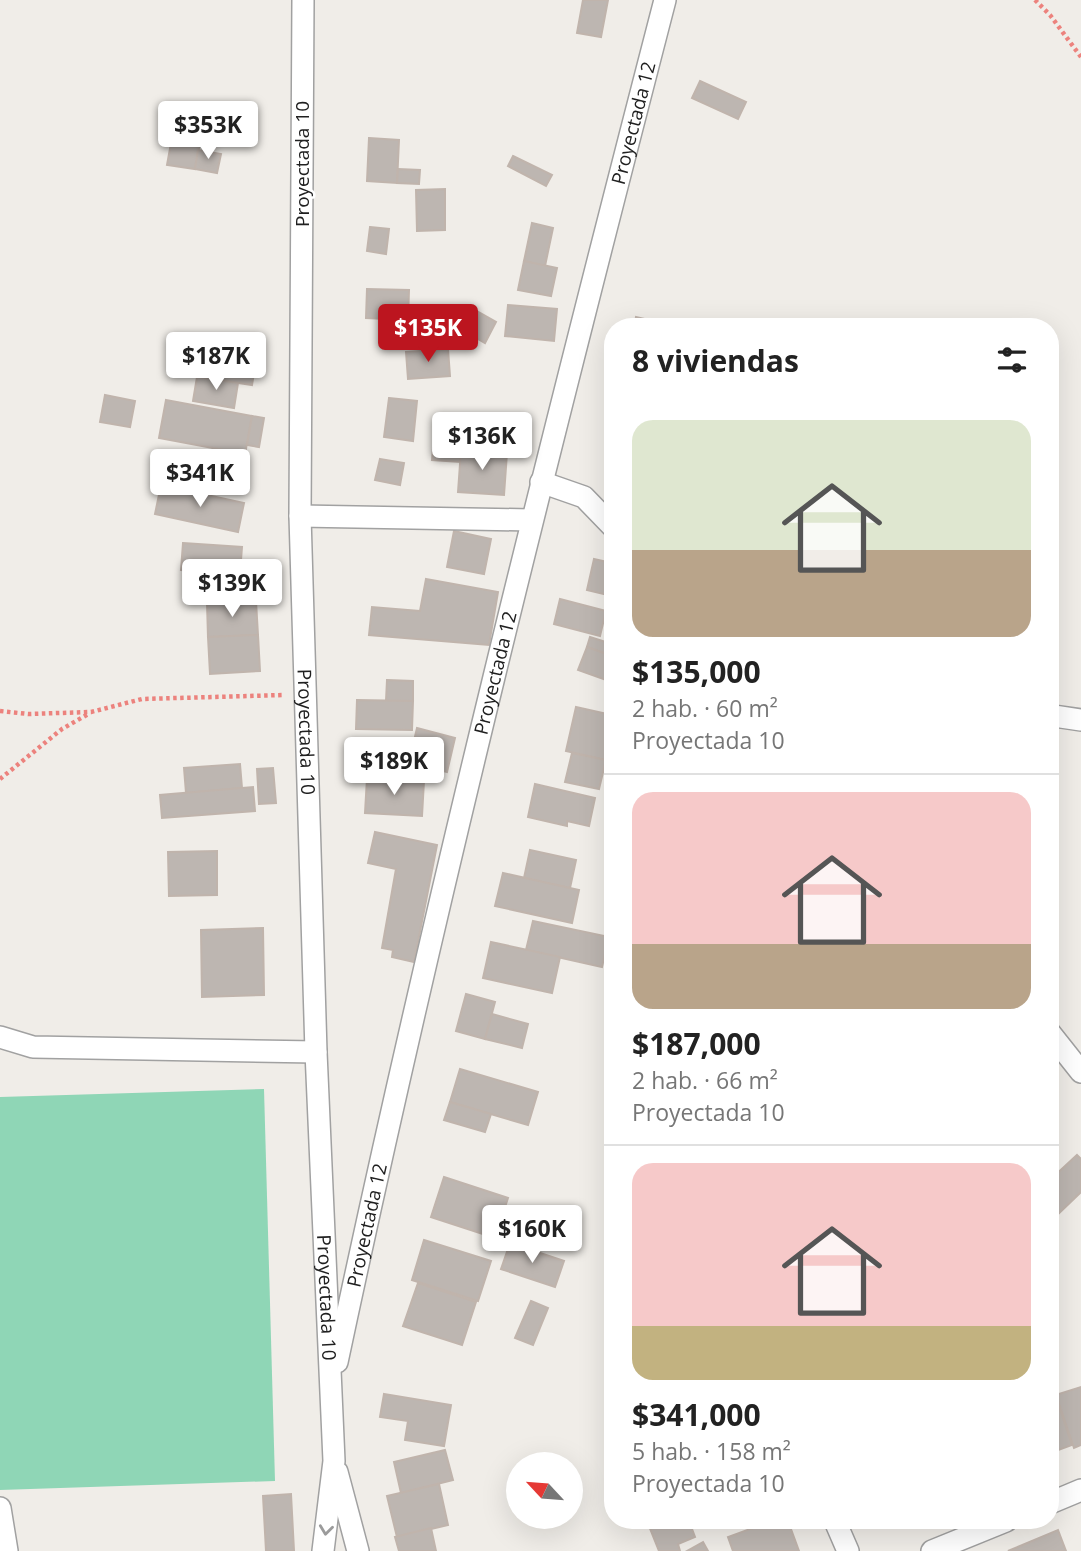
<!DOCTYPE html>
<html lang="es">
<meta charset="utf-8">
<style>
:root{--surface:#fff;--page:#f6f6f6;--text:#222;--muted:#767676;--line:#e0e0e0;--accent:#bc151f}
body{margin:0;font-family:"Open Sans",sans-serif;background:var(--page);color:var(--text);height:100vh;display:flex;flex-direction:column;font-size:26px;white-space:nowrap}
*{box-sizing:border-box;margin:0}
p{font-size:23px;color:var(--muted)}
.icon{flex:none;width:38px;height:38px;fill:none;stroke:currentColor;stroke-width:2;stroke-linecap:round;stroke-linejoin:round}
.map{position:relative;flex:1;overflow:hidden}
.sheet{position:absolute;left:604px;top:318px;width:455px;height:1211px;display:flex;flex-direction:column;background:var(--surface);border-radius:28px;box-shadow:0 7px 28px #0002}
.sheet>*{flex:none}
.needle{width:46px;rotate:296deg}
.fabs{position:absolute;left:506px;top:1452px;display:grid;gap:14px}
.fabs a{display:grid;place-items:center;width:77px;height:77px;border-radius:50%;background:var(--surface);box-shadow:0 7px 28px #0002;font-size:35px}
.price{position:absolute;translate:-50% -60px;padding:0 16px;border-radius:7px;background:#fff;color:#222;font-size:23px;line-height:46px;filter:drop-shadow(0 2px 4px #0008)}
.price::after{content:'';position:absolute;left:50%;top:42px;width:21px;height:16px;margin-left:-10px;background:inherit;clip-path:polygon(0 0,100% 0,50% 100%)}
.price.on{background:var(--accent);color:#fff}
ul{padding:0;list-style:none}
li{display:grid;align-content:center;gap:14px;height:371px;padding:0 28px}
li+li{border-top:2px solid var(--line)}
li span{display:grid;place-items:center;height:217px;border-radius:21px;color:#555}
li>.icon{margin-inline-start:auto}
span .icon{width:126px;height:126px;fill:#fffc;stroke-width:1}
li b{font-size:30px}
h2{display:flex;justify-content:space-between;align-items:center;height:84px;padding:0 28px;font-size:30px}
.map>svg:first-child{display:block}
.pitch{fill:#8fd6b6}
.building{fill:#bdb6b1;stroke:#c0b4ac;stroke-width:2}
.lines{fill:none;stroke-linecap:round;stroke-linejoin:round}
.minor-casing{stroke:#a1a1a1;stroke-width:24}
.path{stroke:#ec827d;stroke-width:4.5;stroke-dasharray:3.5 3.5;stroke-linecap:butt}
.minor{stroke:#fff;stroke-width:21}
.oneway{stroke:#9b9b9b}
.labels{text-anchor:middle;stroke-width:5;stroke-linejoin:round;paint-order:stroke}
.street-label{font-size:19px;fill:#202020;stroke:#fff}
</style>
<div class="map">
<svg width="1081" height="1551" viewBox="0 0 1081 1551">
<rect width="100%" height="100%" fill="#f0ede8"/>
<path class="pitch" d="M264,1089L275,1481L0,1490V1097Z"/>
<g class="building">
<path d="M583,0H608L601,37L577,33Z"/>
<path d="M700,81L746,102L738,119L692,98Z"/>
<path d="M174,127L202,132L195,169L167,165Z"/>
<path d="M369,138L399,140L397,183L367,181Z"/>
<path d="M198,150L221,154L217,173L195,169Z"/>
<path d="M513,156L552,175L546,186L508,166Z"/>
<path d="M398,169L420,170L419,184L397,183Z"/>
<path d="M445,189V230L417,231L416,190Z"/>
<path d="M532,223L553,228L545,266L524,261Z"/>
<path d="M370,227L389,229L386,254L367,251Z"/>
<path d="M524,261L557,268L551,296L518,290Z"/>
<path d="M367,289L409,290L408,320L366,318Z"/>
<path d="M508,305L557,309L554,341L505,336Z"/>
<path d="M468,306L496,322L485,343L456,326Z"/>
<path d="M636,317L679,327H634Z"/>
<path d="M192,338L258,349L252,385L186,375Z"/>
<path d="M448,349L450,376L408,379L406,352Z"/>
<path d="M197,377L238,383L234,408L193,401Z"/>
<path d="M105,395L135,401L130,427L100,422Z"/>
<path d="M389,398L417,401L413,441L384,437Z"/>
<path d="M166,400L252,416L245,454L159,438Z"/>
<path d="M252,416L264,418L259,447L247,445Z"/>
<path d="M213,448L237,453L233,473L208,468Z"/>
<path d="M433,448L461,450L460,462L432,460Z"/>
<path d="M461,450L507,453L504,495L458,492Z"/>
<path d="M380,459L404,463L400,485L375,480Z"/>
<path d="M161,485L244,503L238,532L155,514Z"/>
<path d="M454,531L491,539L484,574L447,567Z"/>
<path d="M183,543L242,547L240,573L181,570Z"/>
<path d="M594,559L612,563V596L587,590Z"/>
<path d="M426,579L498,592L489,645L369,635L372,607L420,611Z"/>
<path d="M560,599L606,611L600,636L554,624Z"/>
<path d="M256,601L258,635L208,637L207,603Z"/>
<path d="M258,635L260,671L210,674L208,637Z"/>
<path d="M590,637L612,644V656L587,647Z"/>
<path d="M587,647L612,656V682L578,670Z"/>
<path d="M387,680L413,681V701H386Z"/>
<path d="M357,700L413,701L412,730L356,729Z"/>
<path d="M576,707L612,715V729L606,760L566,751Z"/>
<path d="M417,728L455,738L447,772L409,762Z"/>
<path d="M572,753L606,760L599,789L565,782Z"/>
<path d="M240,764L242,788L186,793L184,768Z"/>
<path d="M273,768L276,803L259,804L257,769Z"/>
<path d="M367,778L424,781L422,816L365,813Z"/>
<path d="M535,784L595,798L589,826L567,821V826L528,817Z"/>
<path d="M253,787L255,811L162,818L160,795Z"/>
<path d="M375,832L437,845L414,962L392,957L393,950L382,948L396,869L368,863Z"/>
<path d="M530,850L576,860L570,888L524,878Z"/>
<path d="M217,851V895L169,896L168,852Z"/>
<path d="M503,873L579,890L572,923L495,906Z"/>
<path d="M533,921L609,937L602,967L526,950Z"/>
<path d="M263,928L264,995L202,997L201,930Z"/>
<path d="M491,942L560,957L552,993L483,978Z"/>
<path d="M466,994L495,1002L485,1039L456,1031Z"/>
<path d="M492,1014L528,1024L522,1048L485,1039Z"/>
<path d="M460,1069L538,1092L528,1125L450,1102Z"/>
<path d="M450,1102L491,1114L485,1132L444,1120Z"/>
<path d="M1077,1155L1081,1159V1192L1050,1222V1180Z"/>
<path d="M444,1177L508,1198L495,1238L431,1217Z"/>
<path d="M424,1240L491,1261L478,1301L412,1280Z"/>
<path d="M510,1243L564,1261L555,1287L501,1269Z"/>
<path d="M418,1283L476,1302L462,1345L403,1326Z"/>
<path d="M531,1301L548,1308L533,1345L515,1338Z"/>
<path d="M1081,1387V1445L1074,1448L1056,1395Z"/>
<path d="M384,1394L451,1405L444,1446L405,1440L408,1421L380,1417Z"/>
<path d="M1057,1400L1072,1445L1050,1453V1403Z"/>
<path d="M445,1450L453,1480L401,1493L394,1462Z"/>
<path d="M439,1484L448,1525L397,1537L387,1496Z"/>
<path d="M291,1494L294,1551H266L263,1496Z"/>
<path d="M647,1521H689L695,1537L678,1544L680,1551H659Z"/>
<path d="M772,1521H788L799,1551H733L728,1537Z"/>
<path d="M431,1528L436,1551H399L395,1537Z"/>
<path d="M1058,1530L1066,1551H1008Z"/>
<path d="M703,1542L708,1551H687Z"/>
</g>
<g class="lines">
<g class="minor-casing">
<g id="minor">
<path id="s1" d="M303,0L300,516L316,1052L334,1461L323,1551"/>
<path d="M541,482L584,497L612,526"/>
<path d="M300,516L531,520"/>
<path d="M1050,719L1054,716L1081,720"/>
<path d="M1050,1033L1081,1072"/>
<path d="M0,1037L33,1047L316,1052"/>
<path id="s2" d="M337,1362C434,905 548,452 665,0"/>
<path d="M337,1472L358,1551"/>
<path d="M1050,1503L1081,1490"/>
<path d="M0,1508L7,1551"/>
<path d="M835,1521L848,1551"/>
<path d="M932,1551L1006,1521"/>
</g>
</g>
<g class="path">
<path d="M1035,0L1050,15L1081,57"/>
<path d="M0,711L28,714L91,712L142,699L284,695"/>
<path d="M0,779L62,729L90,713"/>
</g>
<use href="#minor" class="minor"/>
</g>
<defs><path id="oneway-chevron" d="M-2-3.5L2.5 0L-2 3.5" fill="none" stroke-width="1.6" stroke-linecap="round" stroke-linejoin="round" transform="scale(1.75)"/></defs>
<use class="oneway" href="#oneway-chevron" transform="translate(326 1530) rotate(97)"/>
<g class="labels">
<g class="street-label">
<text dy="7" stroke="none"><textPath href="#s2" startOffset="1274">Proyectada 12</textPath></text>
<text transform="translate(302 164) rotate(-90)" y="7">Proyectada 10</text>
<text dy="7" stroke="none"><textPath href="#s2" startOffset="707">Proyectada 12</textPath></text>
<text dy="7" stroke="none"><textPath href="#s1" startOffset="732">Proyectada 10</textPath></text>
<text dy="7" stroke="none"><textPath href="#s2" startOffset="140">Proyectada 12</textPath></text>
<text dy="7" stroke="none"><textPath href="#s1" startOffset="1298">Proyectada 10</textPath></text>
</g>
</g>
</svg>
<div class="fabs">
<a><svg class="needle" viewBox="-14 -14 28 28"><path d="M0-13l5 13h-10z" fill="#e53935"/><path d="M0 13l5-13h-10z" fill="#767676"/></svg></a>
</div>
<b class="price" style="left:208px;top:161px">$353K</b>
<b class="price on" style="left:428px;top:364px">$135K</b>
<b class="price" style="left:216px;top:392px">$187K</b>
<b class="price" style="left:482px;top:472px">$136K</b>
<b class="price" style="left:200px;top:509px">$341K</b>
<b class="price" style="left:232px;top:619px">$139K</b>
<b class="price" style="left:394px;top:797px">$189K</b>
<b class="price" style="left:532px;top:1265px">$160K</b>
<section class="sheet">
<h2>8 viviendas<svg class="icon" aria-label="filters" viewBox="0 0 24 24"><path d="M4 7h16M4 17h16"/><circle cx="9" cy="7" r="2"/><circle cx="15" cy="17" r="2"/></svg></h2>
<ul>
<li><span style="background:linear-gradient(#dfe7d0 60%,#b9a48a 0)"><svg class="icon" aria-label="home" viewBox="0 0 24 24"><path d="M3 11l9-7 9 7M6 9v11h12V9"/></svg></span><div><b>$135,000</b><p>2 hab. · 60 m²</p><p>Proyectada 10</p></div></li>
<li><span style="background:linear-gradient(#f6c9c9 70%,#b9a48a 0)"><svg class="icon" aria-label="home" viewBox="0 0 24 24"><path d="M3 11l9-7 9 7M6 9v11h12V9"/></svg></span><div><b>$187,000</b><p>2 hab. · 66 m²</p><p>Proyectada 10</p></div></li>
<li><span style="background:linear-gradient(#f6c9c9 75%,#c2b280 0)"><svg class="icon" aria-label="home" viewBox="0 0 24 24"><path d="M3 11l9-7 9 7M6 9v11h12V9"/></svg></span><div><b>$341,000</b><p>5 hab. · 158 m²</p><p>Proyectada 10</p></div></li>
</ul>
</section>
</div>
